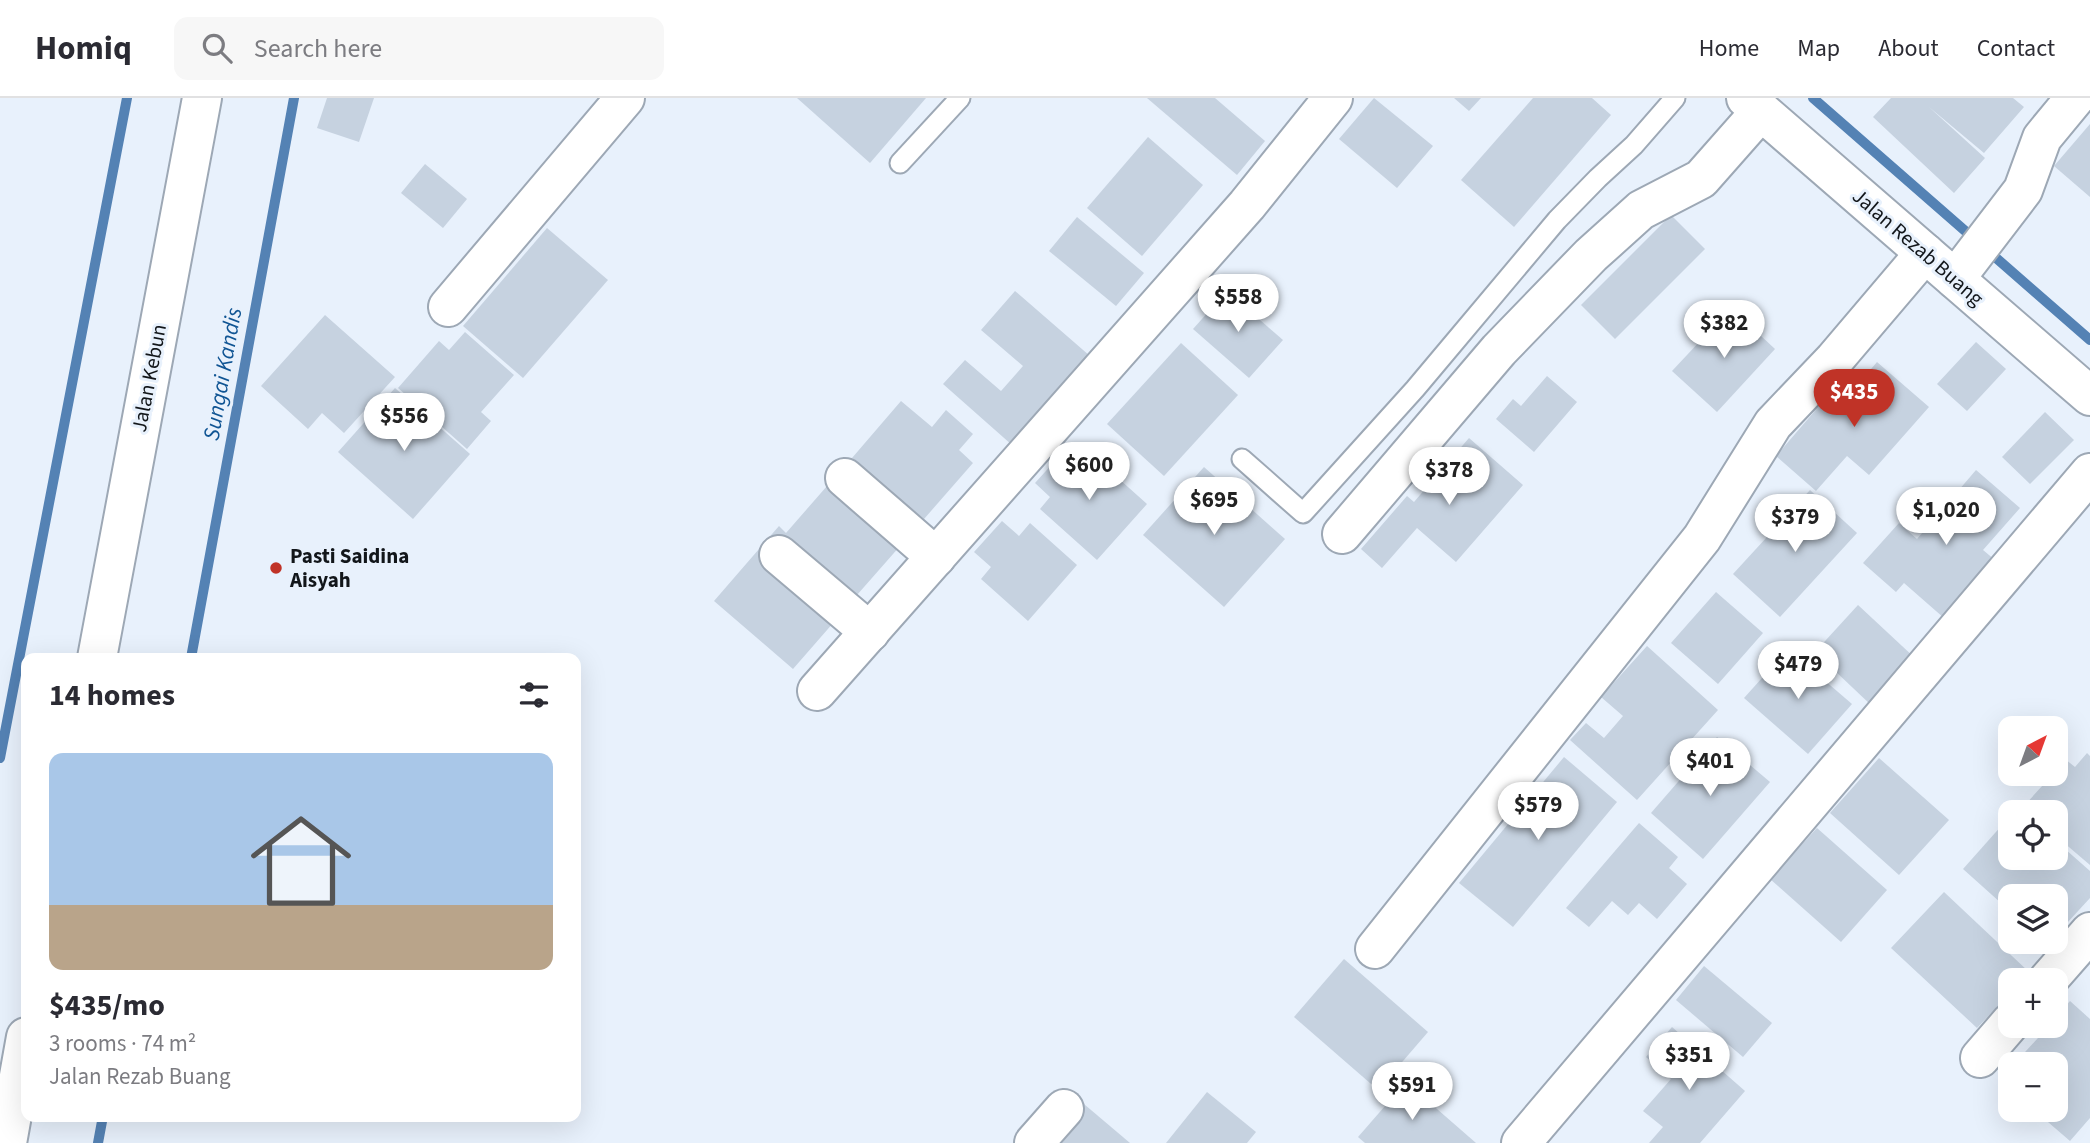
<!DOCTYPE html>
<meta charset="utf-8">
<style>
:root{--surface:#fff;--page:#f7f7f7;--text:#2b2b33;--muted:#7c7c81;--line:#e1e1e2;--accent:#c03327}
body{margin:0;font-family:"Source Sans 3",sans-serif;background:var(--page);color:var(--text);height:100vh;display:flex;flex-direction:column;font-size:26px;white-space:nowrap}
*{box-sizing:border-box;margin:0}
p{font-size:23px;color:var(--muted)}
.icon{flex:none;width:38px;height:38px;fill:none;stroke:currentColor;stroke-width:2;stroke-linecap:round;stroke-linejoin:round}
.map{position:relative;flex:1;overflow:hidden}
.sheet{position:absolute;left:21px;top:555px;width:560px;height:469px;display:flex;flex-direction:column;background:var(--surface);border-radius:14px;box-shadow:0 7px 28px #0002}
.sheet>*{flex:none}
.needle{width:46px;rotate:41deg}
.buttons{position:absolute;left:1998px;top:618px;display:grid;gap:14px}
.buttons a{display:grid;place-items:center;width:70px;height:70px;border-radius:14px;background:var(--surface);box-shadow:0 7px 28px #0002;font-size:35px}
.price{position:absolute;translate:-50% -60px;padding:0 16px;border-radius:24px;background:#fff;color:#222;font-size:23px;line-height:46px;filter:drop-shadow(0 2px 4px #0008)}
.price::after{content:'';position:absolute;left:50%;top:42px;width:21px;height:16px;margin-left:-10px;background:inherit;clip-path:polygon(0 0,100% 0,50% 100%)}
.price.current{background:var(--accent);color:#fff}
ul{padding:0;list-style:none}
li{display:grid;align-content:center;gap:14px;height:371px;padding:0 28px}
li span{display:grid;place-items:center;height:217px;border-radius:14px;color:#555}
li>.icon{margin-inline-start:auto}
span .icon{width:126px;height:126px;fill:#fffc;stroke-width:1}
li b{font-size:30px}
h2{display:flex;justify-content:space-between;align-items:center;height:84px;padding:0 28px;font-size:30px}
header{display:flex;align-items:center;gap:42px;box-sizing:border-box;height:98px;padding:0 35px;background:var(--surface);border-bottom:2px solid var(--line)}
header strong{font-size:33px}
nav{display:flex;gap:38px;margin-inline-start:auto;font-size:24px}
.search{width:490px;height:63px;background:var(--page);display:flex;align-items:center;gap:18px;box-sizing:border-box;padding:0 24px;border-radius:14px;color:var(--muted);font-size:26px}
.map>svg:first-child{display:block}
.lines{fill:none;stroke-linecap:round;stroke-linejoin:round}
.stream{stroke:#5482b4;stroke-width:10}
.building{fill:#c6d2e0}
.lane-casing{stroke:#9da8b5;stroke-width:23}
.street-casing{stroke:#9da8b5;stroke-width:42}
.secondary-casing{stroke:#9da8b5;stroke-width:42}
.lane{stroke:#fff;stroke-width:19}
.street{stroke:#fff;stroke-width:38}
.secondary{stroke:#fff;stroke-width:38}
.poi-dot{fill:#c03327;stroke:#e8f1fc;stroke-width:2.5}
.labels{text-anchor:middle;stroke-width:6;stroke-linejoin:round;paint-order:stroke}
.street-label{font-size:21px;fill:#12161a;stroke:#e8f1fc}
.poi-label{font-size:21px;font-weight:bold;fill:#12161a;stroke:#e8f1fc;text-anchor:start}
.water-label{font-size:23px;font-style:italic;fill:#105594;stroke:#e8f1fc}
</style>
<header>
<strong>Homiq</strong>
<div class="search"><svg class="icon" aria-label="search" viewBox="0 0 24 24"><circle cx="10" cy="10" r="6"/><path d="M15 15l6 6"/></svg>Search here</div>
<nav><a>Home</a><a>Map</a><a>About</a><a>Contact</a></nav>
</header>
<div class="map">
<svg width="2090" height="1045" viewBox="0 0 2090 1045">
<rect width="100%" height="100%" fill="#e8f1fc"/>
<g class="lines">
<g class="stream">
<path d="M1813,0L2090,242"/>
<path d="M191,560L294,0"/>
<path d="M0,660L127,0"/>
<path d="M98,1045L103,1018"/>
</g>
</g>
<g class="building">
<path d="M327,0H374L359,44L317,30Z"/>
<path d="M797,0H926L870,65Z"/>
<path d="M1147,0H1215L1265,43L1237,77Z"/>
<path d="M1374,0L1433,48L1397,90L1339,41Z"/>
<path d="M1454,0H1481L1469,13Z"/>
<path d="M1533,0H1592L1611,17L1514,129L1461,82Z"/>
<path d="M1891,0H2013L2024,9L1984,55L1929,9L1985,60L1954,95L1873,19Z"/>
<path d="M2090,26V99L2054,68Z"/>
<path d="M1148,39L1203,87L1142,158L1087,110Z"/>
<path d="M425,66L467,101L443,130L401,95Z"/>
<path d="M1671,117L1705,151L1615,241L1581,207Z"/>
<path d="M1077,119L1144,175L1116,208L1049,153Z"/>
<path d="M547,130L608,182L523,280L463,228Z"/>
<path d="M1015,193L1090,258L1012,347L943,286L965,262L1001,293L1023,268L981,232Z"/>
<path d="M1227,193L1283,242L1249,280L1193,231Z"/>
<path d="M1731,210L1775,251L1717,314L1672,273Z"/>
<path d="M325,217L395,279L344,335L322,315L308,331L261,288Z"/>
<path d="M465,234L514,277L481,314L491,323L467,351L398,290L439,243L449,252Z"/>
<path d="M1976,244L2006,271L1967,313L1937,286Z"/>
<path d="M1181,245L1238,297L1164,378L1107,326Z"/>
<path d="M1877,264L1929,309L1869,377L1847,358L1816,393L1776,358L1826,300L1838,310Z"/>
<path d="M1547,278L1577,304L1534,354L1496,321L1513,301L1521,308Z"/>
<path d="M395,290L470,356L413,421L338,354Z"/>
<path d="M901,303L932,329L946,312L973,336L959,352L973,365L924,421L911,410L895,428L908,439L857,497L845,486L829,504L841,516L793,571L714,503L779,428L786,435L834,380L849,393L867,373L852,360Z"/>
<path d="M2045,314L2074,342L2030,386L2002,359Z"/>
<path d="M1469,340L1523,387L1456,464L1417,430L1382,470L1361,451L1407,398L1414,404Z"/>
<path d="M1064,353L1079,366L1090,355L1147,406L1097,462L1040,411L1050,399L1035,385Z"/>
<path d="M1204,369L1285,441L1224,509L1143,437Z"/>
<path d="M1976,372L2020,410L1983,452L1995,462L1944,520L1904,485L1896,494L1863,465L1899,425L1917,441Z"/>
<path d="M1810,392L1857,435L1780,519L1733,476Z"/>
<path d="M1002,423L1019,438L1030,425L1077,467L1028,523L981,481L991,469L974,454Z"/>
<path d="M1716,494L1763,535L1718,586L1671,545Z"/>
<path d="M1858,507L1916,561L1872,608L1815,554Z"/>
<path d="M1647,548L1718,612L1637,702L1570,642L1586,625L1604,640L1623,618L1601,599Z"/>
<path d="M1788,551L1852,606L1808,656L1744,600Z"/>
<path d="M1717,639L1770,684L1703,761L1651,715Z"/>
<path d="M2087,655L2090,658V767L2056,738V714H2029L2023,709L2053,676H2056V671L2065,661L2075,669Z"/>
<path d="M1564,659L1617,704L1513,829L1459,785Z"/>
<path d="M1879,660L1949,722L1899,777L1830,715Z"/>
<path d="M2011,717V760H2056V743L2090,773V800L2056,837V798H2011V814L1963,771Z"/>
<path d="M1639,725L1678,759L1669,770L1687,786L1657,821L1639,805L1628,817L1612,803L1589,829L1566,810Z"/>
<path d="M1817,730L1887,792L1841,844L1770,781Z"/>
<path d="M1944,794L2029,874L2022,882H2011V894L1977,930L1891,850Z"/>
<path d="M1344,861L1428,934L1378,992L1294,919Z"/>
<path d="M1704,868L1772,925L1743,959L1676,902Z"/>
<path d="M2070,903L2090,921V1020L2070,1043L2034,1012H2056V966H2014L2049,928H2056V919Z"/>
<path d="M1672,929L1745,993L1700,1045H1649L1663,1029L1643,1013L1671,981L1646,959Z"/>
<path d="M1406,984L1476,1045H1365L1358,1039Z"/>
<path d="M1207,994L1256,1034L1247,1045H1166Z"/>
<path d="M1078,1001L1130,1045H1041Z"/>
</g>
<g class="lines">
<g class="lane-casing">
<g id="lane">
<path d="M900,65L960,0"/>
<path d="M1242,361L1303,415L1415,291L1557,122L1598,80L1634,47L1675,0"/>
</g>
</g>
<g class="street-casing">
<g id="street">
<path d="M1746,0L2090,298"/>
<path d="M1955,181L2023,92L2042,40L2075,0"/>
<path d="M448,209L625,0"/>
<path d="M845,380L936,459"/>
<path d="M1342,436L1499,252L1591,157L1641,112L1701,81L1761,13"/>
<path d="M779,457L870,534"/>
<path d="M817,593L1247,107L1333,0"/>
<path d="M1375,851L1702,440L1773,326L1834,262L1925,155"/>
<path d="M2048,882L2090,834"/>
<path d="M1980,960L2011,924"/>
<path d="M1034,1045L1064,1011"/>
<path d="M1521,1045L2090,375"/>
</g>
</g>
<g class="secondary-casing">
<g id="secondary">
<path d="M97,560L202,0"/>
<path d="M7,1045L26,939"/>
</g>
</g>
<use href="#lane" class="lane"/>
<use href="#street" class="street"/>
<use href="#secondary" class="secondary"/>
</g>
<circle class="poi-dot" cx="276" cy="470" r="7"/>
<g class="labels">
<g class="street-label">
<text transform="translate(1918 149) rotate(41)" y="7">Jalan Rezab Buang</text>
<text transform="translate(149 280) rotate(-79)" y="7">Jalan Kebun</text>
</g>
<g class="poi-label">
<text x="290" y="465">Pasti Saidina<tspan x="290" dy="24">Aisyah</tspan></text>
</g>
<g class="water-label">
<text transform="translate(222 276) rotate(-80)" y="8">Sungai Kandis</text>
</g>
</g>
</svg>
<div class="buttons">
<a><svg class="needle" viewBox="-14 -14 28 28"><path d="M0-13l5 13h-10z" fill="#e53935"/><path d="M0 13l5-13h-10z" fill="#7c7c81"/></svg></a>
<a><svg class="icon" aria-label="locate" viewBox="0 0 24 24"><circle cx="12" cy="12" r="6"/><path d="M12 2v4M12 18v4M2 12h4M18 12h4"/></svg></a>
<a><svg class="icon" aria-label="layers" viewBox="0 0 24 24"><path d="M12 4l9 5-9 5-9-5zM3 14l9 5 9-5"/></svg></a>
<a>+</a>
<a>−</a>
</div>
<b class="price" style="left:1238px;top:236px">$558</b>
<b class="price" style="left:1724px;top:262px">$382</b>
<b class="price current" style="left:1854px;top:331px">$435</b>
<b class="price" style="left:404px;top:355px">$556</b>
<b class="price" style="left:1089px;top:404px">$600</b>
<b class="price" style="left:1449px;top:409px">$378</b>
<b class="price" style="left:1214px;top:439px">$695</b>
<b class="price" style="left:1946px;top:449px">$1,020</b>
<b class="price" style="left:1795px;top:456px">$379</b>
<b class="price" style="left:1798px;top:603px">$479</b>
<b class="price" style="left:1710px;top:700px">$401</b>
<b class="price" style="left:1538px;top:744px">$579</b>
<b class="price" style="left:1689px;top:994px">$351</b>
<b class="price" style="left:1412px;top:1024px">$591</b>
<section class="sheet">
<h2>14 homes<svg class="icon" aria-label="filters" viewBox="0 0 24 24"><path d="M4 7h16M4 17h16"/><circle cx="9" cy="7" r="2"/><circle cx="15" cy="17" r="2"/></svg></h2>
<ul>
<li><span style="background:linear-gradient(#a9c7e8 70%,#b9a48a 0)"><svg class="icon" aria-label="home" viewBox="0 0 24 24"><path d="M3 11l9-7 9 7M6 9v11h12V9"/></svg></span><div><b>$435/mo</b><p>3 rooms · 74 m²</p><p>Jalan Rezab Buang</p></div></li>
</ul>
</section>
</div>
